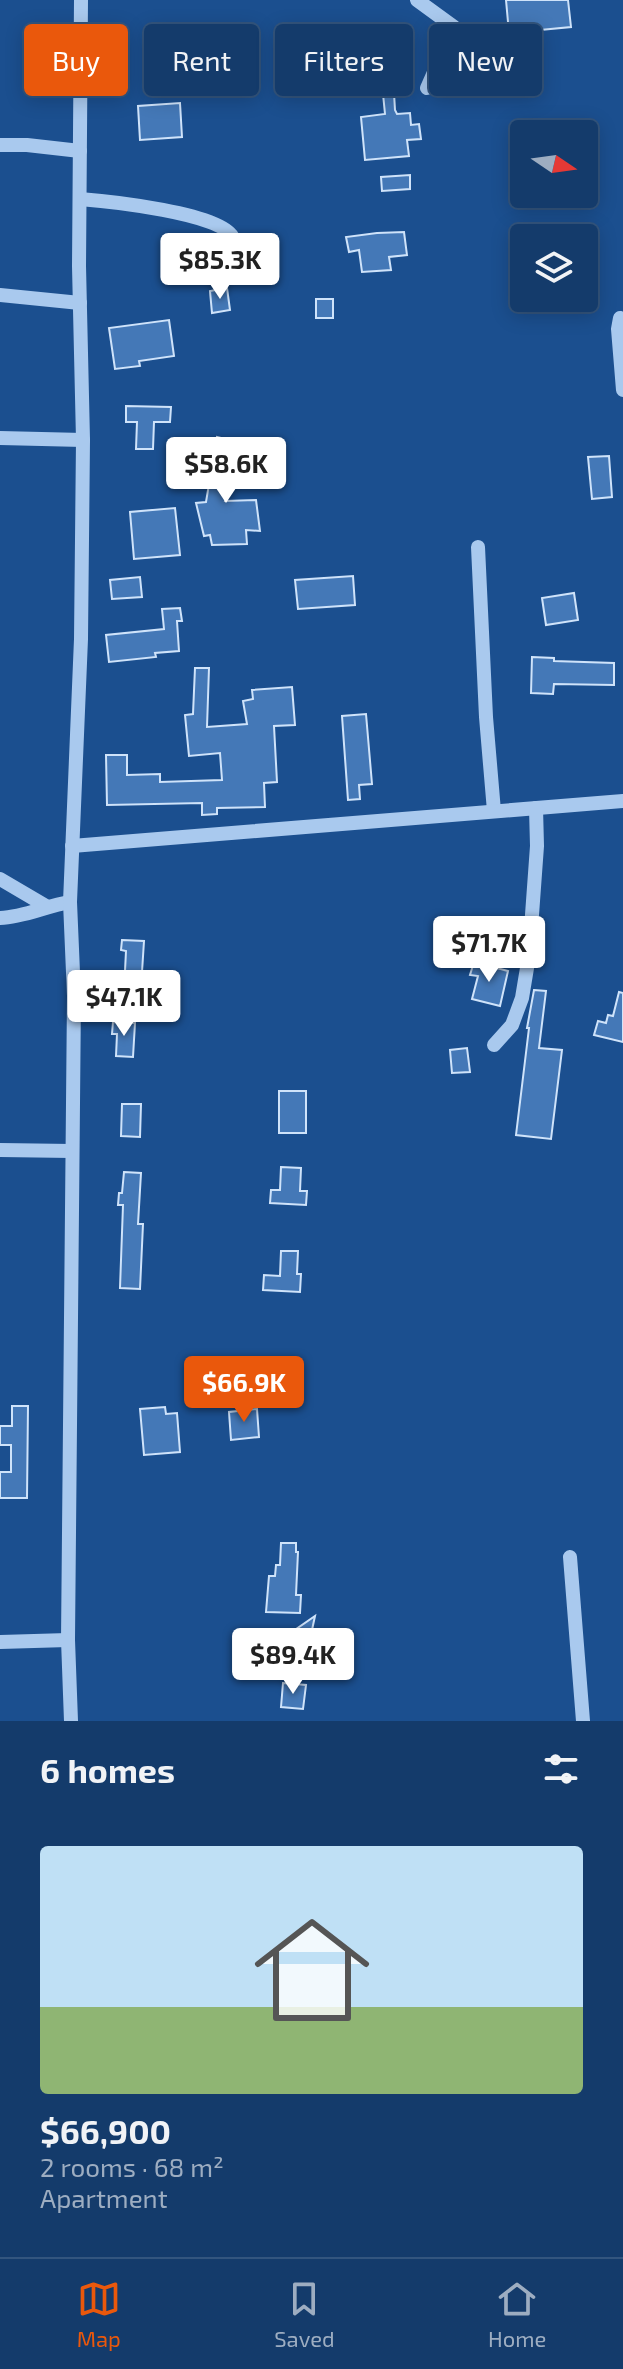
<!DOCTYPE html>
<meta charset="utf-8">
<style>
:root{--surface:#143b6b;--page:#214673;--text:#f1f3f6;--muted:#9dadc1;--line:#33557e;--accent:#ea580c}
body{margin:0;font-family:"Exo 2",sans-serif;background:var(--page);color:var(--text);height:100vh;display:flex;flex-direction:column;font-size:30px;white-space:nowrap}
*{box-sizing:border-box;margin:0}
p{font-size:26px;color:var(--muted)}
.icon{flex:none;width:44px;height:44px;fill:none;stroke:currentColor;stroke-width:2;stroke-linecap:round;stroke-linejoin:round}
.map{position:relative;height:1721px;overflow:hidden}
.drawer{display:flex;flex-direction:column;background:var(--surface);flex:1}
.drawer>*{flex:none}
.top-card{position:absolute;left:24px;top:24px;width:576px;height:72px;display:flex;gap:16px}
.needle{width:52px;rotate:103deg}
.buttons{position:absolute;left:510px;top:120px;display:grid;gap:16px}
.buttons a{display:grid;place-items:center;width:88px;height:88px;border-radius:8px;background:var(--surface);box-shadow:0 4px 20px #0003,0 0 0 2px var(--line);font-size:40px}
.price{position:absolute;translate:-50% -68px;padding:0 18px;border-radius:8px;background:#fff;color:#222;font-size:26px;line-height:52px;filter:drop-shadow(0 2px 4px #0008)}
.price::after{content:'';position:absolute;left:50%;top:48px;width:24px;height:18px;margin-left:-12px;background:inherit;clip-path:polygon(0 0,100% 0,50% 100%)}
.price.active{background:var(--accent);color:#fff}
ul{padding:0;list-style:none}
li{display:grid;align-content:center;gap:16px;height:424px;padding:0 40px}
li span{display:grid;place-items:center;height:248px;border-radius:8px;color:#555}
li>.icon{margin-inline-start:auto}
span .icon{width:144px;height:144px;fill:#fffc;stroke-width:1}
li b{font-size:34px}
h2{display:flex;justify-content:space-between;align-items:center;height:96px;padding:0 40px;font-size:34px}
.chip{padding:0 28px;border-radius:8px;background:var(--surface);box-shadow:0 4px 20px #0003,0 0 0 2px var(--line);font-size:28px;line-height:72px}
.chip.active{background:var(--accent);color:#fff}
.menu{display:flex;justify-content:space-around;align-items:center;height:112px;border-top:2px solid var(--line);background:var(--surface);font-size:22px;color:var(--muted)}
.menu a{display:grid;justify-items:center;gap:4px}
.menu .active{color:var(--accent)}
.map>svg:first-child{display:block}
.building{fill:#4478b7;stroke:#cfe3fa;stroke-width:2}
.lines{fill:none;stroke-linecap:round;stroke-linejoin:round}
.minor{stroke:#a9c9ee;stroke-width:14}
</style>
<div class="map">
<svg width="623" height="1721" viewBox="0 0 623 1721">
<rect width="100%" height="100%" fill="#1b4f8f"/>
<g class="building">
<path d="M506,0H568L571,27L509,33Z"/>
<path d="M393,76L395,110L397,114L410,113L411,125L419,124L421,139L407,140L409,156L365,160L361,117L385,114L383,94L366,95L365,78Z"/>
<path d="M180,103L182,137L140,140L138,106Z"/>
<path d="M410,175V189L382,191L381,177Z"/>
<path d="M404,232L407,255L389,257L391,270L362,272L359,250L349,252L346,237L377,233Z"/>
<path d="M197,244L203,278L180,282L174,248Z"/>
<path d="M227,288L230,310L212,313L210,291Z"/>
<rect x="316" y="299" width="17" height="19"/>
<path d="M169,320L174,356L139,361L140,366L115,369L109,328Z"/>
<path d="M126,406L171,407L170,422H154L153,449H136L137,422H126Z"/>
<path d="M217,437L229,440L224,455L233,456L225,501L256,500L260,531L246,530L247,544L212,545L210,535L204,536L196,503L206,502Z"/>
<path d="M609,456L612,497L592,499L588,457Z"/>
<path d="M175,508L180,555L134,559L130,512Z"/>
<path d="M353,576L355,605L298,609L295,580Z"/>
<path d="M140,577L142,597L112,599L110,580Z"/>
<path d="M574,593L578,620L546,625L542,598Z"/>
<path d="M180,608L182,621H177L179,651L155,653L156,657L109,662L106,635L164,629L162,609Z"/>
<path d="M532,657L554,658V661L614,663V685L554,684L553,694L531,693Z"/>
<path d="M195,668H209L207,727L247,724L243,701L253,699L252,690L292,687L295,725L274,726L277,782L264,783L265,807L217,808V814L202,815V803L107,805L106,755H127V775L160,774V782L222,780L220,753L189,756L185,715L193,714Z"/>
<path d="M366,714L372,784L359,785L360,799L348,800L342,716Z"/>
<path d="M461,918L483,920L479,959L457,957Z"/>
<path d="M122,940L144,941L142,972L125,971L126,951L121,950Z"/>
<path d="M474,962L508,971L500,1006L472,999L478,976L470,975Z"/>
<path d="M534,990L546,991L539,1048L562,1050L551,1139L516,1135L529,1028H527Z"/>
<path d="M619,992L623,993V1042L594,1035L598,1021L606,1023L608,1015L613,1016Z"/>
<path d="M113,1022L135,1023L133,1057L116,1056L117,1034H112Z"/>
<path d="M467,1048L470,1072L452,1073L450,1050Z"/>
<rect x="279" y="1091" width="27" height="42"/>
<path d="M122,1104H141L140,1137L121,1136Z"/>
<path d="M281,1167L301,1168L300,1191H307L306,1205L270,1203L271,1190H280Z"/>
<path d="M124,1172L141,1173L138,1224H143L140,1289L120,1288L123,1205H118L119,1193H122Z"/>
<path d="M281,1251H298L297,1274H301L300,1292L263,1290L264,1275L280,1276Z"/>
<path d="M12,1406H28L27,1498H0V1472H11V1445H0V1426H12Z"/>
<path d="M165,1407L166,1414L177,1413L180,1452L144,1455L140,1409Z"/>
<path d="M257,1409L259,1437L231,1440L229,1412Z"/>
<path d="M281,1543H296V1552H298L296,1595H301L300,1613L266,1612L269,1576H275L276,1565H280Z"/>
<path d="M315,1616L312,1630L314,1632L309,1636L307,1643L299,1648L294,1647L289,1640L292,1632Z"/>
<path d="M283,1683L306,1685L303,1709L281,1707Z"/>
</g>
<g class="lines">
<g class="minor">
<path d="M417,0L454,27L427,88"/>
<path d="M0,145H27L80,151"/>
<path d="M80,199C106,201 224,213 233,238C237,248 232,264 231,275"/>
<path d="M0,295L80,303"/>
<path d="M620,318L618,329L623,390"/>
<path d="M0,438L83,440"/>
<path d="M478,547L486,717L494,811"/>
<path d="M72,846L623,801"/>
<path d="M0,879L46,906"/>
<path d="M0,918C24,917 46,906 70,902"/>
<path d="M494,1045L512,1025L522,998L529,956L537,846L536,808"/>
<path d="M0,1150L72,1151"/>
<path d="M570,1557L583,1721"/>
<path d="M0,1642L68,1640"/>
<path d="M71,1721L68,1640L74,996L70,902L81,639L83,440L79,266L81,0"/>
</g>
</g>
</svg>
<div class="buttons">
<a><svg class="needle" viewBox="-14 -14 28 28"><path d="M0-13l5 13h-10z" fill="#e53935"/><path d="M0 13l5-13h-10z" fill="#9dadc1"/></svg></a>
<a><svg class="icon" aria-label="layers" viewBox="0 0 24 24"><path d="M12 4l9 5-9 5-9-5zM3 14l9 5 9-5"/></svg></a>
</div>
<b class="price" style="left:220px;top:301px">$85.3K</b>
<b class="price" style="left:226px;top:505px">$58.6K</b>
<b class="price" style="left:489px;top:984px">$71.7K</b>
<b class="price" style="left:124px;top:1038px">$47.1K</b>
<b class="price active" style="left:244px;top:1424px">$66.9K</b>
<b class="price" style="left:293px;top:1696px">$89.4K</b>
<div class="top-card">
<a class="chip active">Buy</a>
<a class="chip">Rent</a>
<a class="chip">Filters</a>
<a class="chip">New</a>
</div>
</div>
<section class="drawer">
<h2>6 homes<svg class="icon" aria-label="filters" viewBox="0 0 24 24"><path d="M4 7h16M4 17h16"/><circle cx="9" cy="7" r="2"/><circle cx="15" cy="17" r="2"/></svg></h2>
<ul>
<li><span style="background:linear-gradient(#bfe0f5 65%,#8fb573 0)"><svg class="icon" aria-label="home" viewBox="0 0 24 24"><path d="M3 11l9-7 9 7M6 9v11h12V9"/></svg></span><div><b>$66,900</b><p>2 rooms · 68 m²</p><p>Apartment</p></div></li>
</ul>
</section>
<nav class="menu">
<a class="active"><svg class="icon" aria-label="map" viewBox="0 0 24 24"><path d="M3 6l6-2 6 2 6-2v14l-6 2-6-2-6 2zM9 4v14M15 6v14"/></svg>Map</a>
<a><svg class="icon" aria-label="saved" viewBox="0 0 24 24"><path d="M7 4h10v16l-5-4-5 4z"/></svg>Saved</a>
<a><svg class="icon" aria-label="home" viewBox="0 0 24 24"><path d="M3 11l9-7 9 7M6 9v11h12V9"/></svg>Home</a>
</nav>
